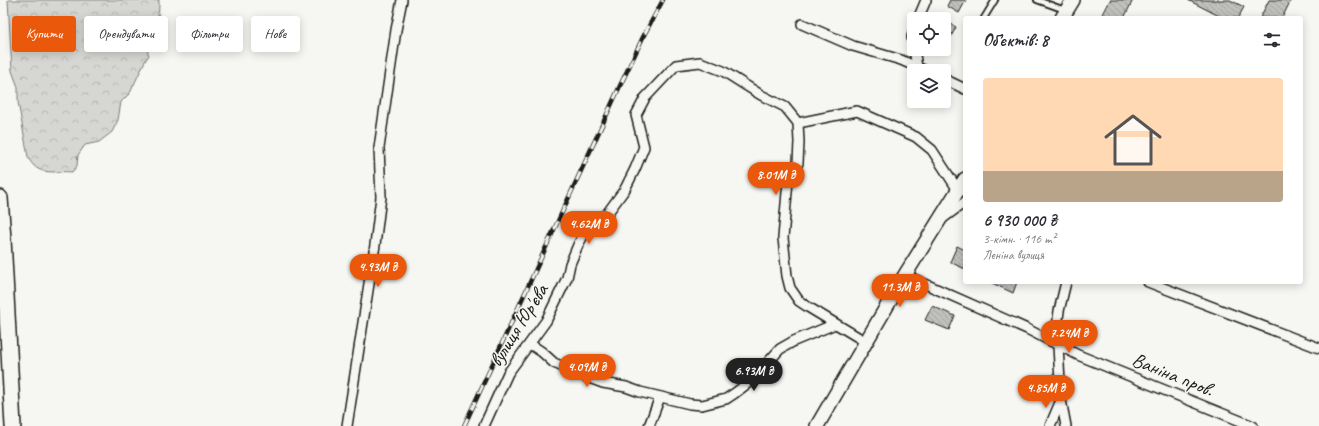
<!DOCTYPE html>
<html lang="uk">
<meta charset="utf-8">
<style>
:root{--surface:#fff;--page:#f7f7f7;--text:#2b2b33;--muted:#7c7c81;--accent:#ea580c}
body{margin:0;font-family:Caveat,sans-serif;background:var(--page);color:var(--text);height:100vh;display:flex;flex-direction:column;font-size:15px;white-space:nowrap}
*{box-sizing:border-box;margin:0}
p{font-size:13px;color:var(--muted)}
.icon{flex:none;width:22px;height:22px;fill:none;stroke:currentColor;stroke-width:2;stroke-linecap:round;stroke-linejoin:round}
.map{position:relative;flex:1;overflow:hidden}
.drawer{position:absolute;left:963px;top:16px;width:340px;height:268px;display:flex;flex-direction:column;background:var(--surface);border-radius:4px;box-shadow:0 2px 10px #0003}
.drawer>*{flex:none}
.hud{position:absolute;left:12px;top:16px;width:380px;height:36px;display:flex;gap:8px}
.buttons{position:absolute;left:907px;top:12px;display:grid;gap:8px}
.buttons a{display:grid;place-items:center;width:44px;height:44px;border-radius:4px;background:var(--surface);box-shadow:0 2px 10px #0003;font-size:20px}
.price{position:absolute;translate:-50% -34px;padding:0 9px;border-radius:14px;background:var(--accent);color:#fff;font-size:13px;line-height:26px;filter:drop-shadow(0 1px 2px #0008)}
.price::after{content:'';position:absolute;left:50%;top:24px;width:12px;height:9px;margin-left:-6px;background:inherit;clip-path:polygon(0 0,100% 0,50% 100%)}
.price.current{background:#222;color:#fff}
ul{padding:0;list-style:none}
li{display:grid;align-content:center;gap:8px;height:212px;padding:0 20px}
li span{display:grid;place-items:center;height:124px;border-radius:4px;color:#555}
li>.icon{margin-inline-start:auto}
span .icon{width:72px;height:72px;fill:#fffc;stroke-width:1}
li b{font-size:17px}
h2{display:flex;justify-content:space-between;align-items:center;height:48px;padding:0 20px;font-size:17px}
.chip{padding:0 14px;border-radius:4px;background:var(--surface);box-shadow:0 2px 10px #0003;font-size:14px;line-height:36px}
.chip.current{background:var(--accent);color:#fff}
.map>svg:first-child{display:block}
.forest{fill:url(#forest-crowns);stroke:#797977}
.building{fill:url(#building-back-hatch);stroke:#1c1c1c}
.lines{fill:none;stroke-linecap:round;stroke-linejoin:round}
.service-casing{stroke:#1c1c1c;stroke-width:8}
.minor-casing{stroke:#1c1c1c;stroke-width:12}
.secondary-casing{stroke:#1c1c1c;stroke-width:16}
.primary-casing{stroke:#1c1c1c;stroke-width:18}
.service{stroke:#f6f6f2;stroke-width:4.5}
.minor{stroke:#f6f6f2;stroke-width:9}
.secondary{stroke:#f6f6f2;stroke-width:13}
.primary{stroke:#f6f6f2;stroke-width:15}
.rail-casing{stroke:#1c1c1c;stroke-width:4.5}
.rail{stroke:#f6f6f2;stroke-width:3;stroke-dasharray:9;stroke-linecap:butt}
.labels{text-anchor:middle;stroke-width:3;stroke-linejoin:round;paint-order:stroke}
.street-label{font-size:20px;fill:#1c1c1c;stroke:#f6f6f2}
</style>
<div class="map">
<svg width="1319" height="426" viewBox="0 0 1319 426">
<defs>
<pattern id="forest-crowns" width="20" height="18" patternUnits="userSpaceOnUse"><rect width="20" height="18" fill="#d6d6d2"/><path d="M2 6a3 3 0 1 1 6 0M12 15a3 3 0 1 1 6 0" fill="none" stroke="#b7b7b4"/></pattern>
<pattern id="building-back-hatch" width="6" height="6" patternUnits="userSpaceOnUse"><rect width="6" height="6" fill="#c0c0bd"/><path d="M-1 5l2 2M0 0l6 6M5-1l2 2" fill="none" stroke="#a4a4a2"/></pattern>
</defs>
<rect width="100%" height="100%" fill="#f6f6f2"/>
<filter id="ink" filterUnits="userSpaceOnUse"><feTurbulence type="fractalNoise" baseFrequency=".025" numOctaves="2"/><feDisplacementMap in="SourceGraphic" scale="8" xChannelSelector="R" yChannelSelector="G"/><feConvolveMatrix kernelMatrix="1 2 1 2 8 2 1 2 1" color-interpolation-filters="sRGB"/></filter>
<g filter="url(#ink)">
<path class="forest" d="M8,0H159C159,5 159,11 158,16C156,29 142,42 149,55L145,61L130,93L121,102L118,120L112,132L99,142L85,145L78,155L77,166L72,172C54,170 38,178 28,157L18,102V87L12,71Z"/>
<g class="building">
<path d="M950,0H966L959,13L947,6Z"/>
<path d="M1110,0H1133L1124,18H1101Z"/>
<path d="M1188,0H1230L1244,7L1238,18H1223Z"/>
<path d="M1269,0H1291L1282,18H1260Z"/>
<path d="M944,21L956,27L944,50Z"/>
<path d="M957,246L965,250V269L950,262Z"/>
<path d="M990,282H1017L1013,293Z"/>
<path d="M932,306L955,316L949,330L925,320Z"/>
</g>
<g class="lines">
<g class="service-casing">
<g id="service">
<path d="M1037,0L1065,10"/>
<path d="M984,18L995,0"/>
</g>
</g>
<g class="minor-casing">
<g id="minor">
<path d="M918,19L926,0"/>
<path d="M802,24L853,46L901,60L926,71"/>
<path d="M914,31L912,37L917,67"/>
<path d="M944,79L965,89"/>
<path d="M798,123L857,111L916,137L932,150L958,190"/>
<path d="M942,219L965,202"/>
<path d="M905,275L1027,329L1078,355L1253,426"/>
<path d="M1066,282L1059,311L1057,328L1061,400L1066,426"/>
<path d="M1148,282L1319,348"/>
<path d="M530,344L542,352L554,363L584,376L603,383L626,387L640,392L690,404L702,405L726,399L735,393L752,380L780,349L794,341L835,324"/>
<path d="M347,426L375,245L381,197L379,148L396,30L402,0"/>
<path d="M484,426L508,373L546,321L567,278L570,264L578,245L590,223L606,215L625,189L635,169L644,147L636,115L645,98L676,65L700,62L723,71L761,95L785,107L798,123L799,142L798,163L788,181L783,238L787,276L790,288L799,301L808,307L866,342"/>
<path d="M649,426L660,397"/>
<path d="M1050,426L1061,400"/>
</g>
</g>
<g class="secondary-casing">
<g id="secondary">
<path d="M1062,18L1073,0"/>
<path d="M817,426L905,275L965,179"/>
</g>
</g>
<g class="primary-casing">
<path id="primary" d="M0,198L3,239L13,426"/>
</g>
<use href="#service" class="service"/>
<use href="#minor" class="minor"/>
<use href="#secondary" class="secondary"/>
<use href="#primary" class="primary"/>
<g class="rail-casing">
<path id="rail" d="M464,426L619,88L644,35L663,0"/>
</g>
<use href="#rail" class="rail"/>
</g>
</g>
<g class="labels">
<g class="street-label">
<text transform="translate(518 325) rotate(-58)" y="7">вулиця Юр'єва</text>
<text transform="translate(1173 374) rotate(22)" y="7">Ваніна пров.</text>
</g>
</g>
</svg>
<div class="buttons">
<a><svg class="icon" aria-label="locate" viewBox="0 0 24 24"><circle cx="12" cy="12" r="6"/><path d="M12 2v4M12 18v4M2 12h4M18 12h4"/></svg></a>
<a><svg class="icon" aria-label="layers" viewBox="0 0 24 24"><path d="M12 4l9 5-9 5-9-5zM3 14l9 5 9-5"/></svg></a>
</div>
<b class="price" style="left:776px;top:196px">8.01M ₴</b>
<b class="price" style="left:589px;top:245px">4.62M ₴</b>
<b class="price" style="left:378px;top:288px">4.93M ₴</b>
<b class="price" style="left:900px;top:308px">11.3M ₴</b>
<b class="price" style="left:1069px;top:354px">7.24M ₴</b>
<b class="price" style="left:587px;top:388px">4.09M ₴</b>
<b class="price current" style="left:754px;top:392px">6.93M ₴</b>
<b class="price" style="left:1046px;top:409px">4.85M ₴</b>
<div class="hud">
<a class="chip current">Купити</a>
<a class="chip">Орендувати</a>
<a class="chip">Фільтри</a>
<a class="chip">Нове</a>
</div>
<section class="drawer">
<h2>Об’єктів: 8<svg class="icon" aria-label="filters" viewBox="0 0 24 24"><path d="M4 7h16M4 17h16"/><circle cx="9" cy="7" r="2"/><circle cx="15" cy="17" r="2"/></svg></h2>
<ul>
<li><span style="background:linear-gradient(#ffd9b3 75%,#b9a48a 0)"><svg class="icon" aria-label="home" viewBox="0 0 24 24"><path d="M3 11l9-7 9 7M6 9v11h12V9"/></svg></span><div><b>6 930 000 ₴</b><p>3-кімн. · 116 m²</p><p>Леніна вулиця</p></div></li>
</ul>
</section>
</div>
